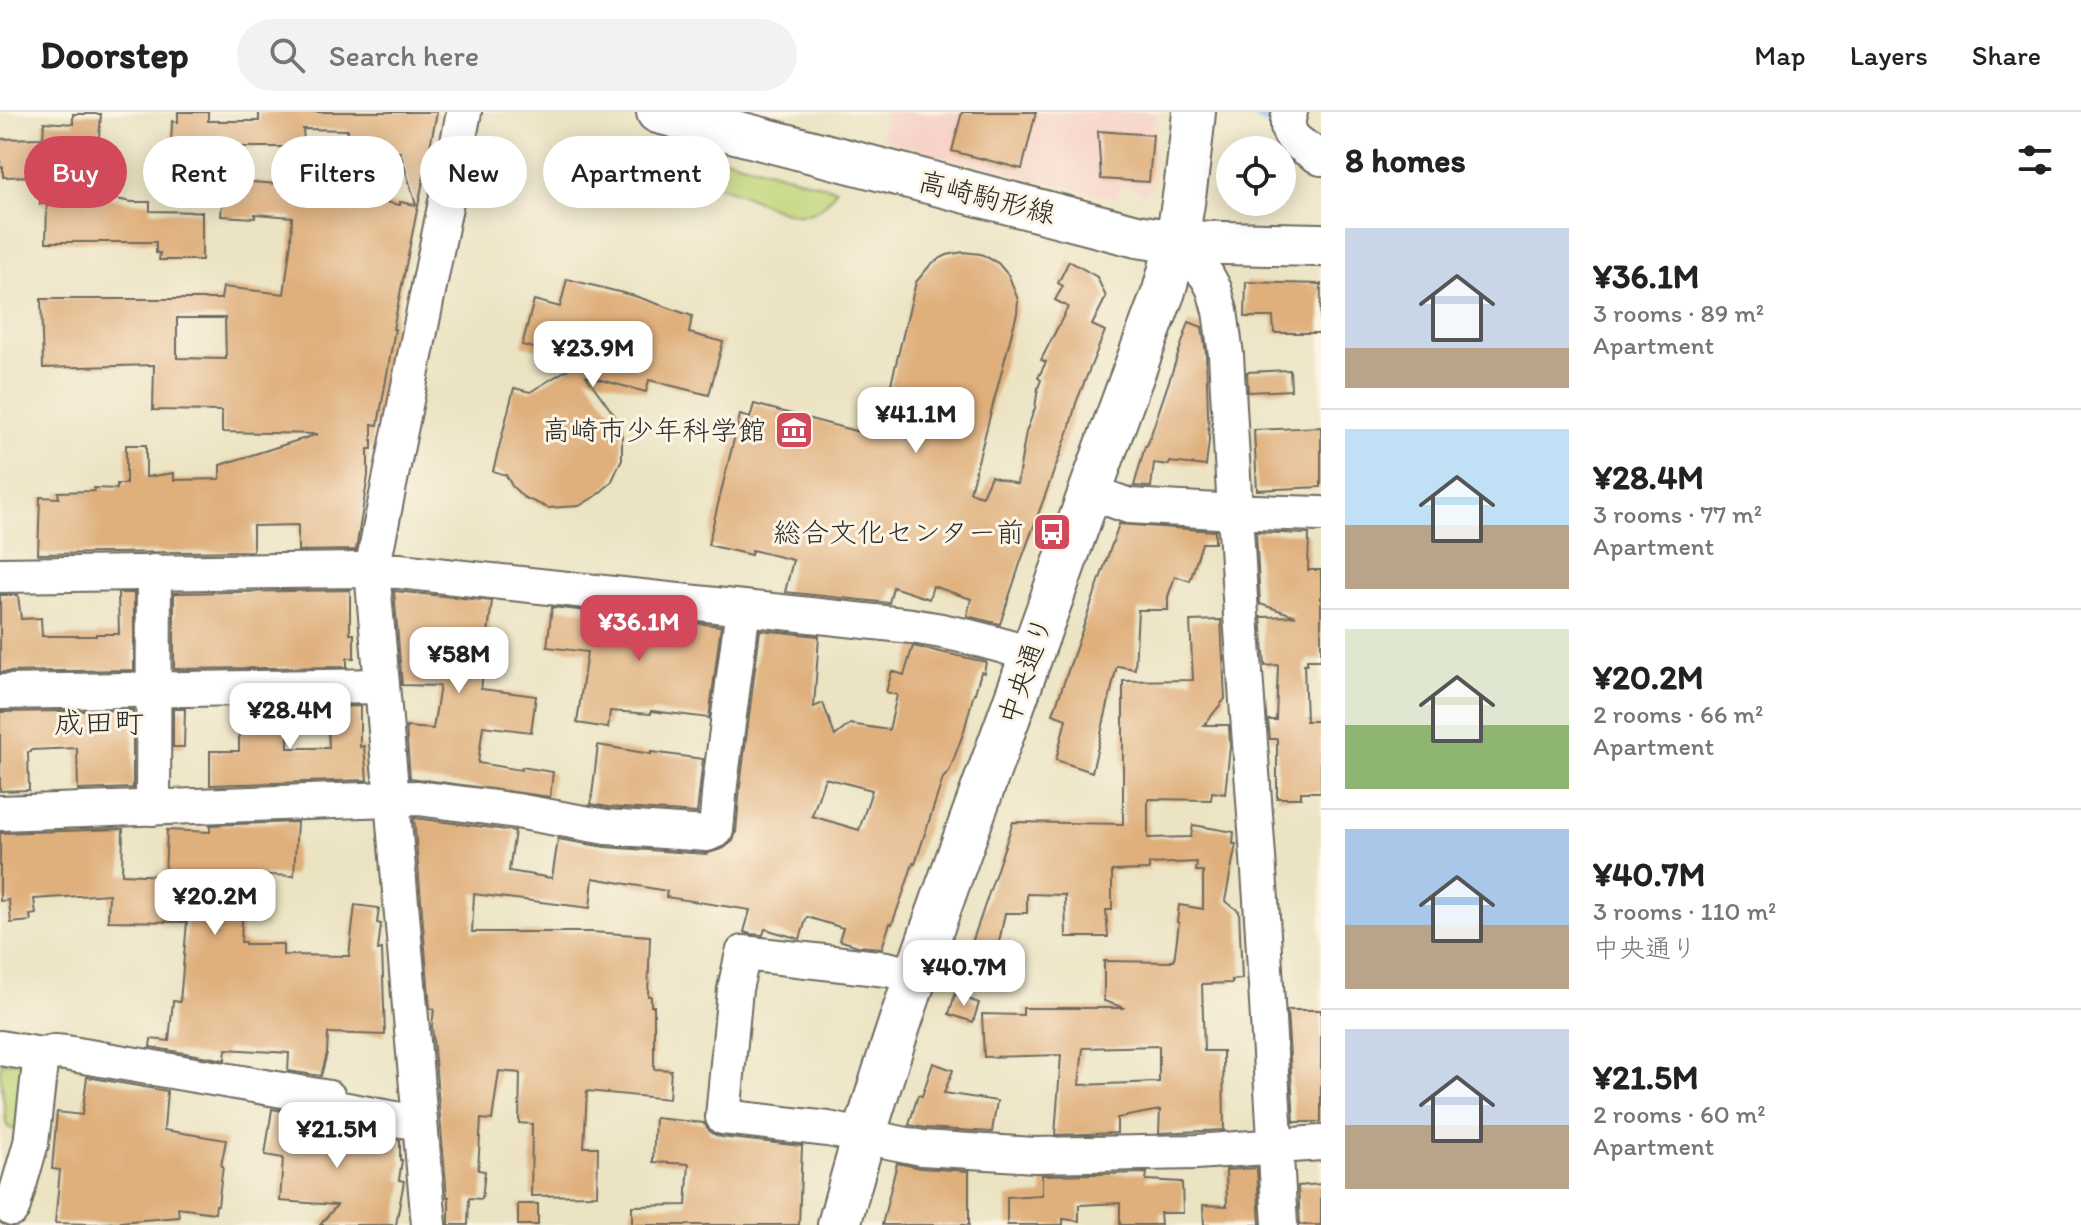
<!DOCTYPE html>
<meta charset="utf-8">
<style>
:root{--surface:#fff;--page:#f2f2f2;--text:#222;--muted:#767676;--line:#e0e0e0;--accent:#d1495b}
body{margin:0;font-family:Itim,"Klee One",sans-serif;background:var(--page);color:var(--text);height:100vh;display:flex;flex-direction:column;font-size:30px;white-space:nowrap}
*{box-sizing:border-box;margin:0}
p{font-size:26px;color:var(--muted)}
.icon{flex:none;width:44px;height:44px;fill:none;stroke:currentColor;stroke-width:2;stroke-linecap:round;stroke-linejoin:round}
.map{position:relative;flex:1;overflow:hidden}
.drawer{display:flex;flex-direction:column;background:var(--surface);width:760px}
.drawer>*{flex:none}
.hud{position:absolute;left:24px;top:24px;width:760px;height:72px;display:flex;gap:16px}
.controls{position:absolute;left:1216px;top:24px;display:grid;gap:16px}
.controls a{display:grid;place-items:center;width:80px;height:80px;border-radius:50%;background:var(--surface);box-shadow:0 4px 20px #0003;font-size:40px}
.price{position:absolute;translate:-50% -68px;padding:0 18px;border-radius:16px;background:#fff;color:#222;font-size:26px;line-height:52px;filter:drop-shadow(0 2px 4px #0008)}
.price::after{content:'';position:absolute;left:50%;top:48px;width:24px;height:18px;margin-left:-12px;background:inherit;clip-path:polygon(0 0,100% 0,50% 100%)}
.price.on{background:var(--accent);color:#fff}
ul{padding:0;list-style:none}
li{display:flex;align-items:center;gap:24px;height:200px;padding:0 24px}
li+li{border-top:2px solid var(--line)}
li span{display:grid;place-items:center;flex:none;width:224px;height:160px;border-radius:0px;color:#555}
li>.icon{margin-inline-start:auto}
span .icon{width:96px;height:96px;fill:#fffc;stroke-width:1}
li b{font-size:34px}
h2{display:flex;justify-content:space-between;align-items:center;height:96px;padding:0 24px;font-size:34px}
.tag{padding:0 28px;border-radius:36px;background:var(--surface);box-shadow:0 4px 20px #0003;font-size:28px;line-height:72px}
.tag.on{background:var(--accent);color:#fff}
header{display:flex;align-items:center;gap:48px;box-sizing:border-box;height:112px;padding:0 40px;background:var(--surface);border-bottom:2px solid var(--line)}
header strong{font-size:38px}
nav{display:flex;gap:44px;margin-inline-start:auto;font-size:28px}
.search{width:560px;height:72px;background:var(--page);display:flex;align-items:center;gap:20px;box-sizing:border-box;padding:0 28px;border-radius:44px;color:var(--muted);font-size:30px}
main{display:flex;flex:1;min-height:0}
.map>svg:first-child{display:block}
.built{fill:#f7d1c7}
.green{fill:#c0d579;stroke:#768052;stroke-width:2}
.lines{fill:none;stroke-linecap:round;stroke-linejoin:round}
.stream{stroke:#7fbdf3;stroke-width:7}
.building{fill:#dfaf7c;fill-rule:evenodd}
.minor-casing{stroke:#6e6b60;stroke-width:38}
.major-casing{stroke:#6e6b60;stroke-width:46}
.minor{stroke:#fff;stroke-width:34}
.major{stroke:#fff;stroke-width:42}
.labels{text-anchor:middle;stroke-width:6;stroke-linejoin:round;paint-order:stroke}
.street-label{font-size:28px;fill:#2b2b2b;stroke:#fcf5e5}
.poi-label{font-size:28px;fill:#2b2b2b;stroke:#fcf5e5;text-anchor:end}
.neighbourhood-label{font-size:30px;fill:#2b2b2b;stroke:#fcf5e5}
</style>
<header>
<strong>Doorstep</strong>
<div class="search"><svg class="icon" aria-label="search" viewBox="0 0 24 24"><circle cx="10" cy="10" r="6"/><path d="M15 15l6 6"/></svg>Search here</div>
<nav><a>Map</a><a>Layers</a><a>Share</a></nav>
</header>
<main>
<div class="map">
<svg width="1321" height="1113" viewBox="0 0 1321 1113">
<rect width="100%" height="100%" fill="#fcf5e5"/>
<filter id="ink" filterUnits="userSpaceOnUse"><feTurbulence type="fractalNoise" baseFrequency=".0125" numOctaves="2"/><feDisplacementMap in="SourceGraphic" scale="16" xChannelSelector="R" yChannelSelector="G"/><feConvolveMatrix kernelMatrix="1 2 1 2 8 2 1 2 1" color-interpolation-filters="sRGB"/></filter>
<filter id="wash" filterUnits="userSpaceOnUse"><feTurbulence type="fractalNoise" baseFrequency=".006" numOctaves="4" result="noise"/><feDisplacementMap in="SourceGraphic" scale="32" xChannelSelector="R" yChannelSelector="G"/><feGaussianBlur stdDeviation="1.8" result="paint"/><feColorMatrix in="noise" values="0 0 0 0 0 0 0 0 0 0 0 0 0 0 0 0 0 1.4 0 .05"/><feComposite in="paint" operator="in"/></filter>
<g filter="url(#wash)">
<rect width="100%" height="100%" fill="#ebe3c2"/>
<path class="built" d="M886,0H1158L1152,74L1146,83H1143L1132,73L1120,72L1118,88L948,45L882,26Z"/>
<g class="green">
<path d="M687,36L836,77C815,118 783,100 751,86C730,77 708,70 687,63L680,58Z"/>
<path d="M2,950L24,951L19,1016L11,1017L7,1014L6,1009L0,958Z"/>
</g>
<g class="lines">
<path class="stream" d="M1252,0L1264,9"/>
</g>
<g id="blocks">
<g class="building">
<path d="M178,0H208V9H259V0H437L393,217H395L378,313L372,312V337H368V364L356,438L298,439V413L253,414V439L38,442L40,385L59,386L58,380L94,379V376L117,377V372H126V333H146V365L174,361V368L220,367V353L318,322L222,320V299L153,298L154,253L43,256L41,187H221L223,175L284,182L291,130L292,105L255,102V106L221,104L224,68L290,73L286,35H171L172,9L178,10ZM303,17L348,18V40H400L416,93L400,90V93L364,86V89L308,83ZM177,206H225L226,247L177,246Z"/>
<path d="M962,0H1036L1022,57L952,39Z"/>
<path d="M73,2H101L94,83L132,90H150V99L202,100V148H159L160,141H156V130H46L47,92H40V64L3,65V55H0V27L43,26L44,10L73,12Z"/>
<path d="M1098,19L1153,23L1149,70L1101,67Z"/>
<path d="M963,140L981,142L998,151L1009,164L1018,188L1017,201L970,380L982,384L991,364L1017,372L1026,320L1035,296L1038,276L1041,268L1038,266L1046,250L1041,248L1068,195L1055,188L1063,174L1058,171L1069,149L1097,165L1106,185L1092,213L1105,219L1076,291L1069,318L1021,449L1000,512L967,504L971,487L933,474L929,487L893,475L889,491L785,480L793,448L752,438L751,443L708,433L740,303L750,306L754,292L878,325L916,170L931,152L939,147L947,143Z"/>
<path d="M567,167L635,184L692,204L689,221L723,230L709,283L649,268L646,280L586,264L615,304L619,313L622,324V347L611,371L596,384L579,394L548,396L523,385L512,374L506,363L493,359L514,276L530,280L578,251L548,244L549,240L522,233L534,188L560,195Z"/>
<path d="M1246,170L1321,172L1320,221H1274L1273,205H1245Z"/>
<path d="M1189,210L1202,215L1206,242L1209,329L1206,354L1170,350L1169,353L1154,351L1151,375L1134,374L1145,334H1147Z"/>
<path d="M1290,258L1291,278L1248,280L1247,260Z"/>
<path d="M1321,315V375L1257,378L1254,318Z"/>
<path d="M1119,412L1215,419V431H1202L1190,469L1175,464L1168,485V498H1138L1135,557L1117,554L1092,660L1056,648L1066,607L1053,602Z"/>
<path d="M1256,420L1309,422L1308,458H1321V548H1307V552H1304L1306,609H1321V680H1301V686H1277V627H1270L1268,608H1276L1278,553L1265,554L1261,505L1296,504L1260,492Z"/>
<path d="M350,478V522H354V546H347V555L174,557V481Z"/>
<path d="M394,479L492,489L481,577L536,584L531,620L483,614L478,651L521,658L522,655L553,660L550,685L410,666L406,615L433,617L440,574L402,573Z"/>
<path d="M118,481H134V558L0,560V483H18L21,507L41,506L42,524H96V522H119Z"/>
<path d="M552,495L721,514L709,606L651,599V602L610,599L608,616L577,611L587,540L547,535Z"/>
<path d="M1221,508L1225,587L1204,613H1229L1230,635L1225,682L1212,680L1211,688L1148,687V726L1191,725L1193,713L1234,720L1233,732H1236L1225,789L1239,799L1242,867L1232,868V871L1202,872L1204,939H1223L1224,1018L1159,1021L1160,998L1117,1006V1021L1055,1023L1061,943L984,945L982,902L1023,903V896H1125L1104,889V849L1171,850V849H1174L1179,811L1177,810L1179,793L1203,797V759H1196L1197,750L1149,752V758L1112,759V798H1106L1108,825H1066L1065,783L1027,782V801H1005L994,855L967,846L974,825L1013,710L1123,712V569L1193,568L1190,509ZM1159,934V970L1079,973L1083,936Z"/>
<path d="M760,518L819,524L814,595L823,591L835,624L850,612L889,618L897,583L886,580L892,559L904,563L913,534L986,550L984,561L981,560L975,581H974L964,619L949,660L943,666L915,752L913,751L905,776L892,812L890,811L882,836L858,834L839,828L843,816L807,805L800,827L765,817L763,823L750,822L744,820L750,798L666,785L667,779L593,766L590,796L474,782L472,820H591L650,824L648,884H651V894H654V957L671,958L669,987L587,979L584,1035H598L597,1083L531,1084L532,1012L519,1011L520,961L499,959L492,1008L481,1007L478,1058L485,1059L482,1087L469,1086L468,1113H449V1085H447L432,914L434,897L430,896L414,706L515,719L509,759L552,766L558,727L605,735L706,742L724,736L733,729L736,720L740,674ZM825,666L872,678L859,718L812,704Z"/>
<path d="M360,594V635L364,634L367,668L210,673V639H239V596L288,595V636H329L327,595Z"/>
<path d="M173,597H185L184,635H173Z"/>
<path d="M133,598V676L78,678L77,636L31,638V640H28L29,678L0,679V600Z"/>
<path d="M598,633L651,642V640L703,647L697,701L608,695L591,692Z"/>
<path d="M297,710L294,764L244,762L241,830H245V832H283V843L349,844L355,793L379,796L377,811L381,812L378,838L382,837L385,923L328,921L327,941L321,964L288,959L289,941L226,937L225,948L150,935L151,927L169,929L173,889L180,890L187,810L108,809L109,782L34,787L36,802L30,803L31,809L11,811L9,788L0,789V721L123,717L122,762L165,764L167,718L210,720V713Z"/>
<path d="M955,882L979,891L973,910L949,902Z"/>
<path d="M1287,898H1321V1010H1294Z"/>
<path d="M933,951L953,958L944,981L997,989L992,1020L925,1016L909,1013L918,983L922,984Z"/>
<path d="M87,965L167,979L164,1018L226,1028L221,1054H223L218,1093H216L215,1101L178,1096L179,1105L95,1112L55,1111L60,1058L52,1057L57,1000L82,1003Z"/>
<path d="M272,997L314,1004L318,1010L327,1015L400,1028V1048H402L399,1068L404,1069L396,1113H320L337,1093L280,1089L283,1046L265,1043Z"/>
<path d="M655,1006L704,1011L711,1021L721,1025L802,1034L799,1113H632V1094L686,1093L689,1052L653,1050Z"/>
<path d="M897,1051L921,1056L969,1059V1113H882Z"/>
<path d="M1257,1056L1260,1113H1204L1203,1093L1227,1094L1226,1058Z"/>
<path d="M1147,1061L1146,1068L1182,1070L1183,1101H1160L1161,1113H1120V1091L1079,1093V1109L1063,1107V1113H1007V1085L1042,1083V1063Z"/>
<path d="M1321,1072V1113H1300L1298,1074Z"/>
<rect x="518" y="1092" width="20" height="21"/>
</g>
</g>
</g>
<g filter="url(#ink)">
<use href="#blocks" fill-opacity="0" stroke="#6e6b60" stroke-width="2"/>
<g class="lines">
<g class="minor-casing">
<g id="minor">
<path d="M1290,0C1281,26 1302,33 1321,46"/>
<path d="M1177,130L1207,164L1214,177L1220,199L1226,243L1241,503L1261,788L1280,1113"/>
<path d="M1090,380L1129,394L1218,399L1321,402"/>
<path d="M0,463L359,458L399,459L912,514C953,520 992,529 1031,543"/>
<path d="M0,580L382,574"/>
<path d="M153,696L154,460"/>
<path d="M0,701L418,686L517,699L606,715L707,722L716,718L720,672L743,496"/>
<path d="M917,864L887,857L743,841L735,877L723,1005L828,1017L922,1036L1035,1043L1196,1040L1321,1031"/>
<path d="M0,936L41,943L54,940L66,941L329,986L331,995L394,1007L419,1010"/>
<path d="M12,1097L31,1031L41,943"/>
<path d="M429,1113L372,458L464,0"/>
</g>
</g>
<g class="major-casing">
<g id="major">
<path d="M658,0L1137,124L1177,130L1321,133"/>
<path d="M839,1113C883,947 943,785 1002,624C1056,476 1108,326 1164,179C1181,121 1188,60 1194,0"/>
</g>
</g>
<use href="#minor" class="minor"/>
<use href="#major" class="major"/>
</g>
</g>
<defs>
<g id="museum-square" transform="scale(2)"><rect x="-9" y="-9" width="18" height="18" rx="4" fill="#d1495b" stroke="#fcf5e5"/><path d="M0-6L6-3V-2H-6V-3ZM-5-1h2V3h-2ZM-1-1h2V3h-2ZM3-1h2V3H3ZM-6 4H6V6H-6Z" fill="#fff"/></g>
<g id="bus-square" transform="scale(2)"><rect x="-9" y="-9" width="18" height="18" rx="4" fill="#d1495b" stroke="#fcf5e5"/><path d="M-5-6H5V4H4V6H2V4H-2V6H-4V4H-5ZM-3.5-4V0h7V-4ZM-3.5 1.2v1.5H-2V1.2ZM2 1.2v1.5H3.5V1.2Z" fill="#fff"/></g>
</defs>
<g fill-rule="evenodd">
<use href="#museum-square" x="794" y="318"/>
<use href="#bus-square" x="1052" y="420"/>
</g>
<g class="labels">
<g class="street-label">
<text transform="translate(987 85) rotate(14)" y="10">高崎駒形線</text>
<text transform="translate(1025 558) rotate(-71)" y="10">中央通り</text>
</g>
<g class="poi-label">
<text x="766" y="328">高崎市少年科学館</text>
<text x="1024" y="430">総合文化センター前</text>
</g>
<g class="neighbourhood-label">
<text x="99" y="621">成田町</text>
</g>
</g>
</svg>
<div class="controls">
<a><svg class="icon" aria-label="locate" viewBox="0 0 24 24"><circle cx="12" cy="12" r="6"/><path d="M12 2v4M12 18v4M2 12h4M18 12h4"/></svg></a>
</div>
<b class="price" style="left:593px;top:277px">¥23.9M</b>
<b class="price" style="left:916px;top:343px">¥41.1M</b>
<b class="price on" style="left:639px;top:551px">¥36.1M</b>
<b class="price" style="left:459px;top:583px">¥58M</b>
<b class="price" style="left:290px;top:639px">¥28.4M</b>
<b class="price" style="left:215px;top:825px">¥20.2M</b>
<b class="price" style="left:964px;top:896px">¥40.7M</b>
<b class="price" style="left:337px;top:1058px">¥21.5M</b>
<div class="hud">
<a class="tag on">Buy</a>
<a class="tag">Rent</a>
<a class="tag">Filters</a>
<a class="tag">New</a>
<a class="tag">Apartment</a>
</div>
</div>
<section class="drawer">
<h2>8 homes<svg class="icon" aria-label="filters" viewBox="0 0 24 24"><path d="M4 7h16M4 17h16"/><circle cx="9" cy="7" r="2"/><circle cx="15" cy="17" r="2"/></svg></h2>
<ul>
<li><span style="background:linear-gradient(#c9d6e8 75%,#b9a48a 0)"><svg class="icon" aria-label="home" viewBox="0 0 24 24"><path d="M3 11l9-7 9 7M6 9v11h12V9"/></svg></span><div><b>¥36.1M</b><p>3 rooms · 89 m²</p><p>Apartment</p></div></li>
<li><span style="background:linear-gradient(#bfe0f5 60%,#b9a48a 0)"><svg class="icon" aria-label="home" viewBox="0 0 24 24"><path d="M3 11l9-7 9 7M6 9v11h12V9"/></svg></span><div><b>¥28.4M</b><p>3 rooms · 77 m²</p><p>Apartment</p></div></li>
<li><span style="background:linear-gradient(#dfe7d0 60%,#8fb573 0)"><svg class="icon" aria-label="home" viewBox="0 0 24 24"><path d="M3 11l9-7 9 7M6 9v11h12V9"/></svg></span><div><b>¥20.2M</b><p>2 rooms · 66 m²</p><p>Apartment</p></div></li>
<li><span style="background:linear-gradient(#a9c7e8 60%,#b9a48a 0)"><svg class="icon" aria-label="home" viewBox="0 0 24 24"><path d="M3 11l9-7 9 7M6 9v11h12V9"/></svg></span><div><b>¥40.7M</b><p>3 rooms · 110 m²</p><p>中央通り</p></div></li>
<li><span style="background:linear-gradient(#c9d6e8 60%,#b9a48a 0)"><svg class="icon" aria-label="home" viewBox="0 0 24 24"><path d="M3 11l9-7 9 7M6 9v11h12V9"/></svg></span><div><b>¥21.5M</b><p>2 rooms · 60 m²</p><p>Apartment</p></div></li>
</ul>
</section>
</main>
